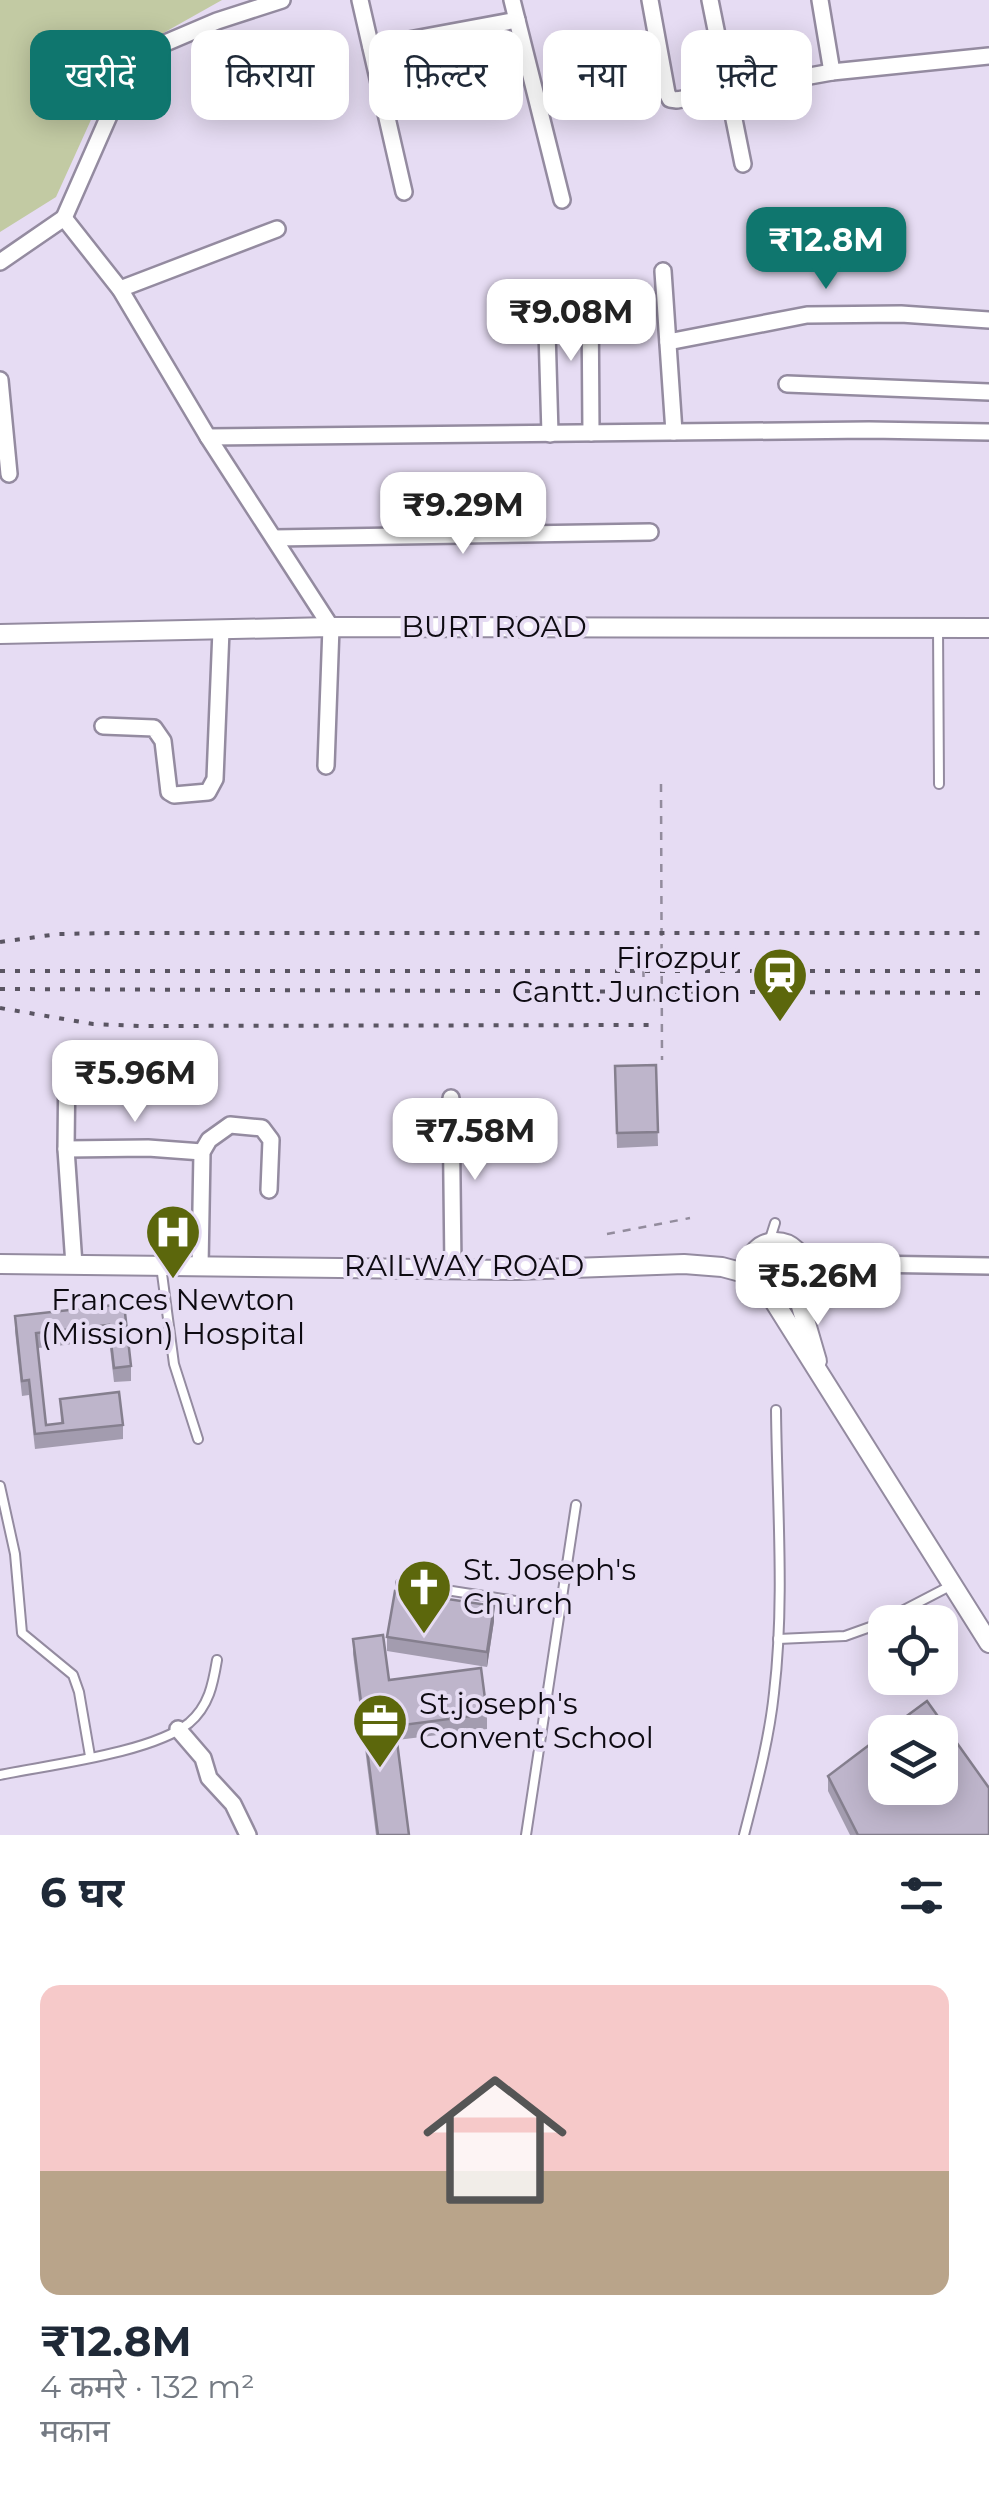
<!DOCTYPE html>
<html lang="hi">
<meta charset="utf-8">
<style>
:root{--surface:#fff;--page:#f2f2f3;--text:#1f2937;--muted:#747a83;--accent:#0f766e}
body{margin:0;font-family:Montserrat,"Noto Sans Devanagari",sans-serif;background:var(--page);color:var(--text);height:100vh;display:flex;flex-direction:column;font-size:38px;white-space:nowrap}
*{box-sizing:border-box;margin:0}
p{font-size:32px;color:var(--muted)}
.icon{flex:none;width:55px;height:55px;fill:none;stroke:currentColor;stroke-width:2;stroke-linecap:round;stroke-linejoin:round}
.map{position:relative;height:1835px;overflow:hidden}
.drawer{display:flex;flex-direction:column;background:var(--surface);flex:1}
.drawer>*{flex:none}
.banner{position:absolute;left:30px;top:30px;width:930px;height:90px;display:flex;gap:20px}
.tools{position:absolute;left:868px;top:1605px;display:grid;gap:20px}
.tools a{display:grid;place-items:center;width:90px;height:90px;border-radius:20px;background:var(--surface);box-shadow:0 5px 25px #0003;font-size:50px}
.price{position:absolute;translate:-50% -85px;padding:0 22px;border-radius:20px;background:#fff;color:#222;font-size:32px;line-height:65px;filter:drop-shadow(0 2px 5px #0008)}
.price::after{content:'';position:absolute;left:50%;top:60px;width:30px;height:22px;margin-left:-15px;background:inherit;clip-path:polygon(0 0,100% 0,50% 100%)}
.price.current{background:var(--accent);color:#fff}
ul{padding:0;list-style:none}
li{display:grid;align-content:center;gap:20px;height:530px;padding:0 40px}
li span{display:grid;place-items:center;height:310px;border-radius:20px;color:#555}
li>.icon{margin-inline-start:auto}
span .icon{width:180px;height:180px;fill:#fffc;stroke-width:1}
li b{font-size:42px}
h2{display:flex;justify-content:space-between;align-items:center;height:120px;padding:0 40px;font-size:42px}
.chip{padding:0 35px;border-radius:20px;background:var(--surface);box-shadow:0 5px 25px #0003;font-size:35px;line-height:90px}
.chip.current{background:var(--accent);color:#fff}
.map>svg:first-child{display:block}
.green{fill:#c2caa3}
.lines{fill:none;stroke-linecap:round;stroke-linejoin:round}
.service-casing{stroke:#948ba0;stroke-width:12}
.minor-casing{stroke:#948ba0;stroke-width:20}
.tertiary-casing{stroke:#948ba0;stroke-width:22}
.path{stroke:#938c9d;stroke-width:2.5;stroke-dasharray:8 8;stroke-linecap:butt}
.service{stroke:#fff;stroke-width:8}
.minor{stroke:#fff;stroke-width:15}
.tertiary{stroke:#fff;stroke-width:18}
.rail{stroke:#5a5562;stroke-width:4;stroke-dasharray:5 10;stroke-linecap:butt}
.wall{fill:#a39caf}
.shaded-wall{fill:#857f8e}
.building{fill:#beb5cb;stroke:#857f8e;stroke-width:2.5}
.labels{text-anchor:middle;stroke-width:8;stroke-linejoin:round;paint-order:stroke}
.street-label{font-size:30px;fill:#0d0a11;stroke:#e6dcf3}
.poi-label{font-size:30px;fill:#0d0a11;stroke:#e6dcf3;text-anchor:start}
</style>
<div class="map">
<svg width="989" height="1835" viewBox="0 0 989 1835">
<rect width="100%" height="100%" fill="#e6dcf3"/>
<path class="green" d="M0,0H222L119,58L56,197L0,232Z"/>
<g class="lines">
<g class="service-casing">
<g id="service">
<path d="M938,627L939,784"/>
<path d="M769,1242L775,1223"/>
<path d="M161,1266L174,1364L198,1439"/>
<path d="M0,1486L15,1554L22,1633L73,1675L79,1692L90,1756"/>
<path d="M401,1583L561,1608"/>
<path d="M778,1639L845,1636L873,1626L952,1585"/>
<path d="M0,1775C48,1765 152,1753 189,1723C209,1706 213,1684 217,1660"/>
<path d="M526,1835L576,1505"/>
<path d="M744,1835C756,1788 769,1741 774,1693C785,1600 777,1504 776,1410"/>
</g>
</g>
<g class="minor-casing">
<g id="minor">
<path d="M360,0L404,192"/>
<path d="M512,0L562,200"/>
<path d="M650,0L667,93L670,99L677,100L832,72L989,56"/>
<path d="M710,0L743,164"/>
<path d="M820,0L832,72"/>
<path d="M371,47L517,20"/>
<path d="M64,218L119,93L135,66L163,44L217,21L282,0"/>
<path d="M0,262L64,218L120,289L208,437L331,627L326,766"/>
<path d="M663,271L674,432"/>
<path d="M120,289L277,229"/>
<path d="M590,292L591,433"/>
<path d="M546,296L550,434"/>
<path d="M668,342L807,315L901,314L989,320"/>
<path d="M0,380L9,474"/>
<path d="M787,384L989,392"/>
<path d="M208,437L869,430L989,432"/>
<path d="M274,538L650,532"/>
<path d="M103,726L154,728L163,741L169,792L174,795L208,792L215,779L221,630"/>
<path d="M67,1058L66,1149L74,1265"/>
<path d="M451,1098L453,1268"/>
<path d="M66,1149L148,1148L202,1152"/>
<path d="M804,1263L989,1266"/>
<path d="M200,1266L202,1152L209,1140L230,1125L262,1128L271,1140L269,1190"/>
<path d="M178,1729L203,1758L209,1778L233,1804L248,1835"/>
</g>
</g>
<g class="tertiary-casing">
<g id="tertiary">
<path d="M0,634L331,627L989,628"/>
<circle cx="776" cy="1270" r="28"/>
<path d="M0,1264L517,1270L684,1264L722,1267L748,1274"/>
<path d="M796,1289L817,1361"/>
<path d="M772,1298L989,1643"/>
</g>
</g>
<g class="path">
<path d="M661,784L662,1060"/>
<path d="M633,953H654"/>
<path d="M643,953L644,1000"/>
<path d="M635,1000H655"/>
<path d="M607,1234L690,1218"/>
</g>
<use href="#service" class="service"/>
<use href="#minor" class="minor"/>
<use href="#tertiary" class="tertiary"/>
<g class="rail">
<path d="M0,942L58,934L115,933H989"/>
<path d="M0,971H989"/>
<path d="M0,989L989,993"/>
<path d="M0,1008L93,1024L139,1026L652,1025"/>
</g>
</g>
<g class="wall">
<path d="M656,1065L658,1146L617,1148L615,1066Z"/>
<path d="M124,1304L131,1366V1381L114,1382L109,1340L38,1348L46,1425L61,1423L60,1399L123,1425V1439L35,1449L29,1395L22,1396L15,1331V1316Z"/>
<path d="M494,1621L487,1667L387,1651V1637Z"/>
<path d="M353,1639L389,1680L487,1714V1729L397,1740L409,1835H376L353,1654Z"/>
<path d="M828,1776L989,1835H850L828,1791Z"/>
</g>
<path class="shaded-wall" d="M494,1606V1621L487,1667V1652Z"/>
<g class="building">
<path d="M656,1065L658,1132L617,1133L615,1066Z"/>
<path d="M124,1304L131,1366L114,1368L109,1325L36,1333L46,1425L63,1423L60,1399L119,1392L123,1425L35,1434L29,1380L22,1381L15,1316Z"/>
<path d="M395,1591L494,1606L487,1652L387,1637Z"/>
<path d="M383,1635L389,1680L481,1668L487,1714L395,1726L409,1835H378L353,1639Z"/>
<path d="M927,1701L989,1788V1835H858L828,1776L885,1733V1788H940V1732H885Z"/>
</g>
<defs>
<g id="station-pin" transform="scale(2.875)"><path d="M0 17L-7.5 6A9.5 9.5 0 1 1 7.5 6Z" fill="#5c670c" stroke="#e6dcf3"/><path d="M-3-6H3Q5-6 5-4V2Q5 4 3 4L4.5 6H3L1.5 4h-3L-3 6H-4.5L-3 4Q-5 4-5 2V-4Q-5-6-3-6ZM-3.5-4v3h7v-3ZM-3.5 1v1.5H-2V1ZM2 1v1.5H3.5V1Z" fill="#fff"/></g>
<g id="hospital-pin" transform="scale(2.875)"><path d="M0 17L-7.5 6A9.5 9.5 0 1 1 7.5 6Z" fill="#5c670c" stroke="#e6dcf3"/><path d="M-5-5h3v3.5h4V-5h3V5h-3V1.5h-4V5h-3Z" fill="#fff"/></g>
<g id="church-pin" transform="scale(2.875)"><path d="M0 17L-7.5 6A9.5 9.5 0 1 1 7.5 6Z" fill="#5c670c" stroke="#e6dcf3"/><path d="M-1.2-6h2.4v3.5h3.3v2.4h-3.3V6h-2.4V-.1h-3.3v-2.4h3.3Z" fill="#fff"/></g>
<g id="office-pin" transform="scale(2.875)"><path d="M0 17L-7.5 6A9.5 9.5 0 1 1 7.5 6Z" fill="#5c670c" stroke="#e6dcf3"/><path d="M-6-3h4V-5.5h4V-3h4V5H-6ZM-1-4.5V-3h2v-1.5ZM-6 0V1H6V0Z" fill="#fff"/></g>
</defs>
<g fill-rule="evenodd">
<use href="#station-pin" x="780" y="975"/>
<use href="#hospital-pin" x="173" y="1232"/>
<use href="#church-pin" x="424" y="1587"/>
<use href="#office-pin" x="380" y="1721"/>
</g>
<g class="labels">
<g class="street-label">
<text x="494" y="637">BURT ROAD</text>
<text x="464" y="1276">RAILWAY ROAD</text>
</g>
<g class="poi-label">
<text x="741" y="968" text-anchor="end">Firozpur<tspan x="741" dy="34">Cantt. Junction</tspan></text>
<text x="173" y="1310" text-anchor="middle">Frances Newton<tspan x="173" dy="34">(Mission) Hospital</tspan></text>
<text x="463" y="1580">St. Joseph's<tspan x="463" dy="34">Church</tspan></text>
<text x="419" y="1714">St.joseph's<tspan x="419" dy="34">Convent School</tspan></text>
</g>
</g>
</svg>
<div class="tools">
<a><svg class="icon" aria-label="locate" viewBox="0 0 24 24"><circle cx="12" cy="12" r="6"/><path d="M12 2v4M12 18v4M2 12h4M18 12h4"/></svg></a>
<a><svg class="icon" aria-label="layers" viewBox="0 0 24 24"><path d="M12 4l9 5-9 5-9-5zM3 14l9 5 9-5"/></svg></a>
</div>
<b class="price current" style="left:826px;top:292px">₹12.8M</b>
<b class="price" style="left:571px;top:364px">₹9.08M</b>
<b class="price" style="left:463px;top:557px">₹9.29M</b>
<b class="price" style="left:135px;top:1125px">₹5.96M</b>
<b class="price" style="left:475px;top:1183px">₹7.58M</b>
<b class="price" style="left:818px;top:1328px">₹5.26M</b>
<div class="banner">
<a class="chip current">खरीदें</a>
<a class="chip">किराया</a>
<a class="chip">फ़िल्टर</a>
<a class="chip">नया</a>
<a class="chip">फ़्लैट</a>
</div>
</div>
<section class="drawer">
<h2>6 घर<svg class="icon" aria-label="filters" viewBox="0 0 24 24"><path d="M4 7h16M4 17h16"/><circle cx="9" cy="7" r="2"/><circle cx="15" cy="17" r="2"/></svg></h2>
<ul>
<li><span style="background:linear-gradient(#f6c9c9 60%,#b9a48a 0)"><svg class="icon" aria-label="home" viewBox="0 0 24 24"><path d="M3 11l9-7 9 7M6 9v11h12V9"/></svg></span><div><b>₹12.8M</b><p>4 कमरे · 132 m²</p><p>मकान</p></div></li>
</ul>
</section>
